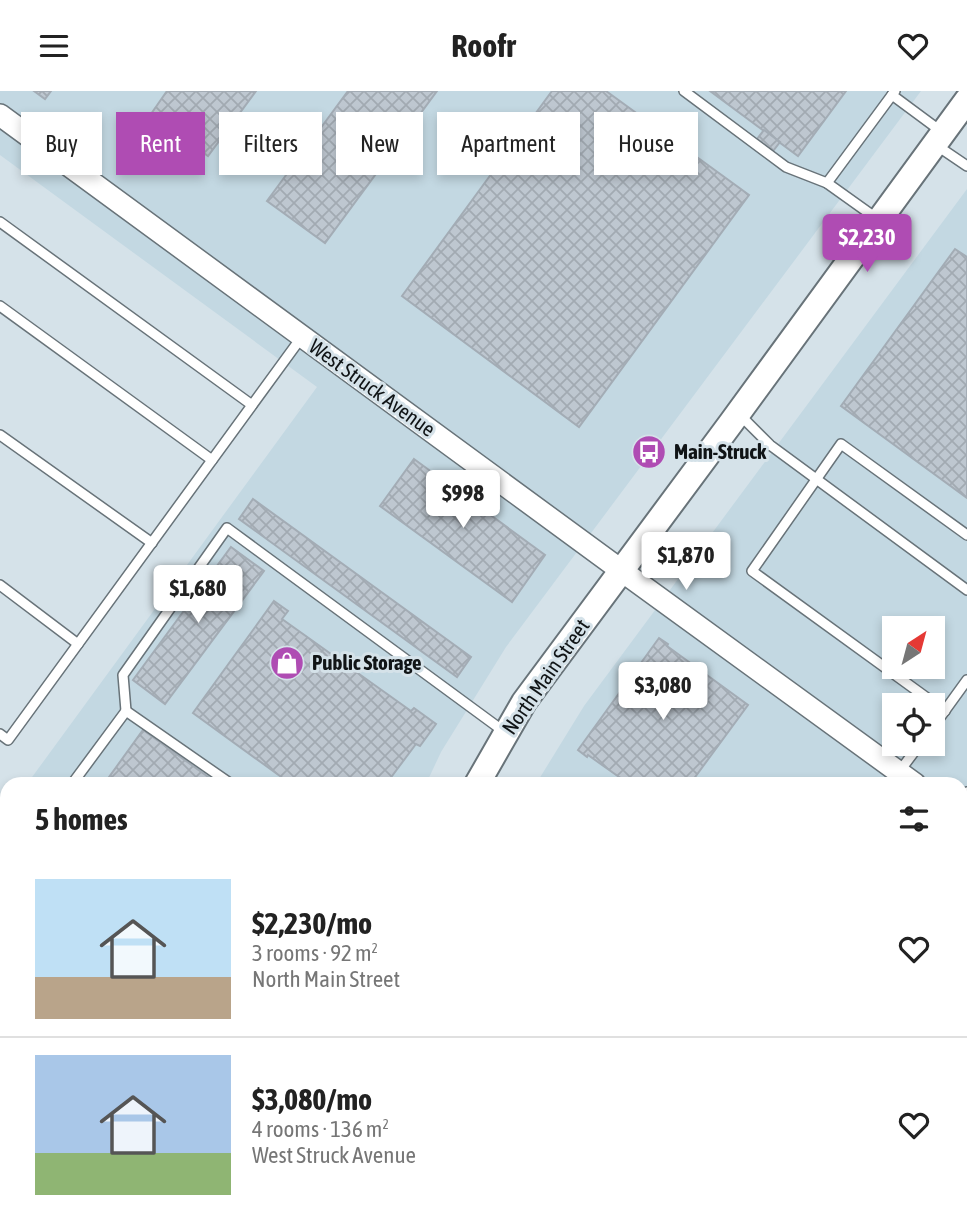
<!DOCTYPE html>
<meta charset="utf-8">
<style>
:root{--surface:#fff;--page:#f2f2f2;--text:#222;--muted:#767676;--line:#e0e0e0;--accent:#af4cb3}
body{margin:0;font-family:"Asap Condensed",sans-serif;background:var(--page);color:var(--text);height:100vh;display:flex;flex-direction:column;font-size:26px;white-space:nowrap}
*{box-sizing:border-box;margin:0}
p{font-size:23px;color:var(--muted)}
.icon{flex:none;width:38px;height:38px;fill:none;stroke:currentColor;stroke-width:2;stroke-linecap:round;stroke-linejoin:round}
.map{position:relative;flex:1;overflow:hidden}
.side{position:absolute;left:0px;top:686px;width:968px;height:450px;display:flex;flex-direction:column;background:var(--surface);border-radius:21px 21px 0 0;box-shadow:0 4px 10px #0003}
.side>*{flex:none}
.guide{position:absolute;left:21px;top:21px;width:926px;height:63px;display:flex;gap:14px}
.needle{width:46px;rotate:36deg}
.controls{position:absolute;left:882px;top:525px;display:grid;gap:14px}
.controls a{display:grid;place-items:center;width:63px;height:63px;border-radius:0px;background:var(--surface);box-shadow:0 4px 10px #0003;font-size:35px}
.price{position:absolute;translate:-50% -60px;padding:0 16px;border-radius:7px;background:#fff;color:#222;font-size:23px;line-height:46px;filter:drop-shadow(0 2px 4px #0008)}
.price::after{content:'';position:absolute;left:50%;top:42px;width:21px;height:16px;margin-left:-10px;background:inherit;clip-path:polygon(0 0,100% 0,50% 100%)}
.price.selected{background:var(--accent);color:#fff}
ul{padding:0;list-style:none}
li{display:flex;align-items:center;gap:21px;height:175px;padding:0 35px}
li+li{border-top:2px solid var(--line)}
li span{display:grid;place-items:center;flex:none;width:196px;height:140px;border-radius:0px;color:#555}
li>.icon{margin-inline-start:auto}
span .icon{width:84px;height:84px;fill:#fffc;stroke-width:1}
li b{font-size:30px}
h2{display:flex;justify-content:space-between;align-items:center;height:84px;padding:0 35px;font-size:30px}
.pill{padding:0 24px;border-radius:0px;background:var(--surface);box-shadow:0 4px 10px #0003;font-size:24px;line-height:63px}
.pill.selected{background:var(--accent);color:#fff}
header{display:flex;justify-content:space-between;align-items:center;height:91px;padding:0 35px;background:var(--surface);font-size:32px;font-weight:700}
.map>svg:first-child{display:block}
.built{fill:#c3d8e2;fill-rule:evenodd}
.industrial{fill:url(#industrial-grid)}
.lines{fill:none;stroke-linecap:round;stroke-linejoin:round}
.stream{stroke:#6f7fa8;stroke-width:6}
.building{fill:url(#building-cross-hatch);stroke:#a3acb5;stroke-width:2}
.service-casing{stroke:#687379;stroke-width:12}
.minor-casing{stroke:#687379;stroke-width:21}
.tertiary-casing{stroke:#687379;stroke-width:24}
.secondary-casing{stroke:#687379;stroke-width:28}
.service{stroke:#fff;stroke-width:9}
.minor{stroke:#fff;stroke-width:18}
.tertiary{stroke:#fff;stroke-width:21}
.secondary{stroke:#fff;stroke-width:24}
.labels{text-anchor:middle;stroke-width:6;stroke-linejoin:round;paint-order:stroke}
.street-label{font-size:21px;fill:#101416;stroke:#d5e2e9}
.poi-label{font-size:21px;font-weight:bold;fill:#101416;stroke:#d5e2e9;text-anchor:start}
</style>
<header><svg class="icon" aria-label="menu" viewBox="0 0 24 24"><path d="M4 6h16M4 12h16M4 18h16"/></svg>Roofr<svg class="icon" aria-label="heart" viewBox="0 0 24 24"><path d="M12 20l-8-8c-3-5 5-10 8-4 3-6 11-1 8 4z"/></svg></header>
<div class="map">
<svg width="967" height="1135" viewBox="0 0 967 1135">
<defs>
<pattern id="industrial-grid" width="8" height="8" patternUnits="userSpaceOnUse" patternTransform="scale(1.75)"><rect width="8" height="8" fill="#c3d8e2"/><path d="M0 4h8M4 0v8" fill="none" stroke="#a6b8c1"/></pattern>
<pattern id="building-cross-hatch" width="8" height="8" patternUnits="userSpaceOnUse" patternTransform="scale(1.75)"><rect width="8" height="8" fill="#bec7d0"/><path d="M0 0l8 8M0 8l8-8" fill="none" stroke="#a2aab2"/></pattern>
</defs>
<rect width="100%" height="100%" fill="#d5e2e9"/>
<g class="built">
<path d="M0,0H921L506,556L441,661L426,693H27L317,296L0,64Z"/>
<path d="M967,98V783L961,785V693H536L584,615ZM894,537H933V576H894ZM894,614H933V653H894Z"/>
</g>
<g class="industrial">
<path d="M0,818L7,822V1129H243L239,1135H0Z"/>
<path d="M967,868V1135H348L351,1129H961V870Z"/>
</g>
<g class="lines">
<g class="stream">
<path d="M0,763L7,767"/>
<path d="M961,823L967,821"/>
</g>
</g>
<g class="building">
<path d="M34,0H51L45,8Z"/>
<path d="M167,0H256L208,65L151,23Z"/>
<path d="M348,0H437L325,152L267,110Z"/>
<path d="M552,0H606L749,104L579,336L402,205Z"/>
<path d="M710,0H846L798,65Z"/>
<path d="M764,39L780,51L773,60L757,48Z"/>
<path d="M955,158L967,166V407L841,315Z"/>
<path d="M414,368L545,464L512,511L380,415Z"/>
<path d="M253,408L471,566L457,586L239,428Z"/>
<path d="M231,456L264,480L165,613L133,589Z"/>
<path d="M274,510L288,520L282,528L411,620L414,617L436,633L420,655L416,653L386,693H291L193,622Z"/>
<path d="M659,547L668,553L667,555L748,614L690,693H629L588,664L587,666L578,659Z"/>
<path d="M143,639L218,693H104Z"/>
<path d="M961,891L967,896V969L961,977Z"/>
<path d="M0,914L7,919V928L0,938Z"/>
<path d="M37,1129H177L173,1135H33Z"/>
<path d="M401,1129H458L455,1135H396Z"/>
<path d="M759,1129H820L816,1135H755Z"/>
</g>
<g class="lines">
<g class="service-casing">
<g id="service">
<path d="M684,0L786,76L827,92"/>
<path d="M895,0L892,4L942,41"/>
<path d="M936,54L967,75"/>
<path d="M876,127L827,92L892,4"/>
<path d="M0,131L252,314"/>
<path d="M0,215L212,369"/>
<path d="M739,323L770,354L967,499"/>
<path d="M0,344L152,452"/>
<path d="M0,494L78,553"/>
<path d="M126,620L123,584L227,437L506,642"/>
<path d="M945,620L752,480L841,353L967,444"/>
<path d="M933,636L967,589"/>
<path d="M0,643L8,649L301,247"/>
<path d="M899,681L920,653"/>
<path d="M72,693L126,620L231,693"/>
<path d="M961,710L967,701"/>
<path d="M0,862L7,867"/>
<path d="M0,966L7,957"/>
<path d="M0,1046L7,1036"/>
<path d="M13,1135L17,1129"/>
<path d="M195,1135L199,1129"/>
</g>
</g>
<g class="minor-casing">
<g id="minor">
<path d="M961,1040L967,1032"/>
<path d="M892,1135L896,1129"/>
</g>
</g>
<g class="tertiary-casing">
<g id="tertiary">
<path d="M0,24L622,480L915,693"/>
<path d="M961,727L967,731"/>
</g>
</g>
<g class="secondary-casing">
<g id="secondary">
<path d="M477,693L524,611L731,332L967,9"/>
<path d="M296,1135L299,1129"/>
</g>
</g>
<use href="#service" class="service"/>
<use href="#minor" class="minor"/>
<use href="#tertiary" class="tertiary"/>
<use href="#secondary" class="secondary"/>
</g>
<defs>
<g id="bus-disc" transform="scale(1.75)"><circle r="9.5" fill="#af4cb3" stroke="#d5e2e9"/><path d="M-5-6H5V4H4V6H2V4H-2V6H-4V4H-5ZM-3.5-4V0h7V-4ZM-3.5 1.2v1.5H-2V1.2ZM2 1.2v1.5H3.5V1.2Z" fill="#fff"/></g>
<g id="shop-disc" transform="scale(1.75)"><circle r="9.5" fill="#af4cb3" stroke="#d5e2e9"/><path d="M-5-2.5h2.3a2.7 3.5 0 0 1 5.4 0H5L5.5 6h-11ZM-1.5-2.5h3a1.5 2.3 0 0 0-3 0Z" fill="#fff"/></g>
</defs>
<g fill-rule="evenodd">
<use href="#bus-disc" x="649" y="361"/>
<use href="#shop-disc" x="287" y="572"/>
</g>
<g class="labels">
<g class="street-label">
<text transform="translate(372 297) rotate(36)" y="7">West Struck Avenue</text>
<text transform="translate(546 586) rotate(-55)" y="7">North Main Street</text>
</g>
<g class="poi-label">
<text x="674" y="368">Main-Struck</text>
<text x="312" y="579">Public Storage</text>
</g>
</g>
</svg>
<div class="controls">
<a><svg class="needle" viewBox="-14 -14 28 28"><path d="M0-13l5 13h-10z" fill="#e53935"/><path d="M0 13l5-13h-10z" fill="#767676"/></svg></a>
<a><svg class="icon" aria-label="locate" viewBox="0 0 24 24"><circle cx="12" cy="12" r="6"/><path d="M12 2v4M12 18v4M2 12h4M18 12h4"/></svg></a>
</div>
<b class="price selected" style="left:867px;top:183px">$2,230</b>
<b class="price" style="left:463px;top:439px">$998</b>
<b class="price" style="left:686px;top:501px">$1,870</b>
<b class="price" style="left:198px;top:534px">$1,680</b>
<b class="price" style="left:663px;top:631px">$3,080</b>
<div class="guide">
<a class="pill">Buy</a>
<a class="pill selected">Rent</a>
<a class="pill">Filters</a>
<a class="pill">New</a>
<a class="pill">Apartment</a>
<a class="pill">House</a>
</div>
<section class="side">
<h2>5 homes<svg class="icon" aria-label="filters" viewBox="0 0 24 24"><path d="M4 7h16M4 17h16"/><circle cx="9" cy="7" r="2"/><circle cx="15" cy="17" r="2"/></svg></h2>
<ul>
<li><span style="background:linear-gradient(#bfe0f5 70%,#b9a48a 0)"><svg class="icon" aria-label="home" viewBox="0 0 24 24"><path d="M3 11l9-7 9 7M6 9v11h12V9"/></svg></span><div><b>$2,230/mo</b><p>3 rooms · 92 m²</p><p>North Main Street</p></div><svg class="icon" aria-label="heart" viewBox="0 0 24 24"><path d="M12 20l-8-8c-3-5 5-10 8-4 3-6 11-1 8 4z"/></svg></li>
<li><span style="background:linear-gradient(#a9c7e8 70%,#8fb573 0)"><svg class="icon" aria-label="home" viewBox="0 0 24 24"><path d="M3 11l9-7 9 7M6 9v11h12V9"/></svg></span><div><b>$3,080/mo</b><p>4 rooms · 136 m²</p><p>West Struck Avenue</p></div><svg class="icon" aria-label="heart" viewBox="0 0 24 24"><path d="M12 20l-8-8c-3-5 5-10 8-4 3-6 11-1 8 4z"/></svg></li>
</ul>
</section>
</div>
